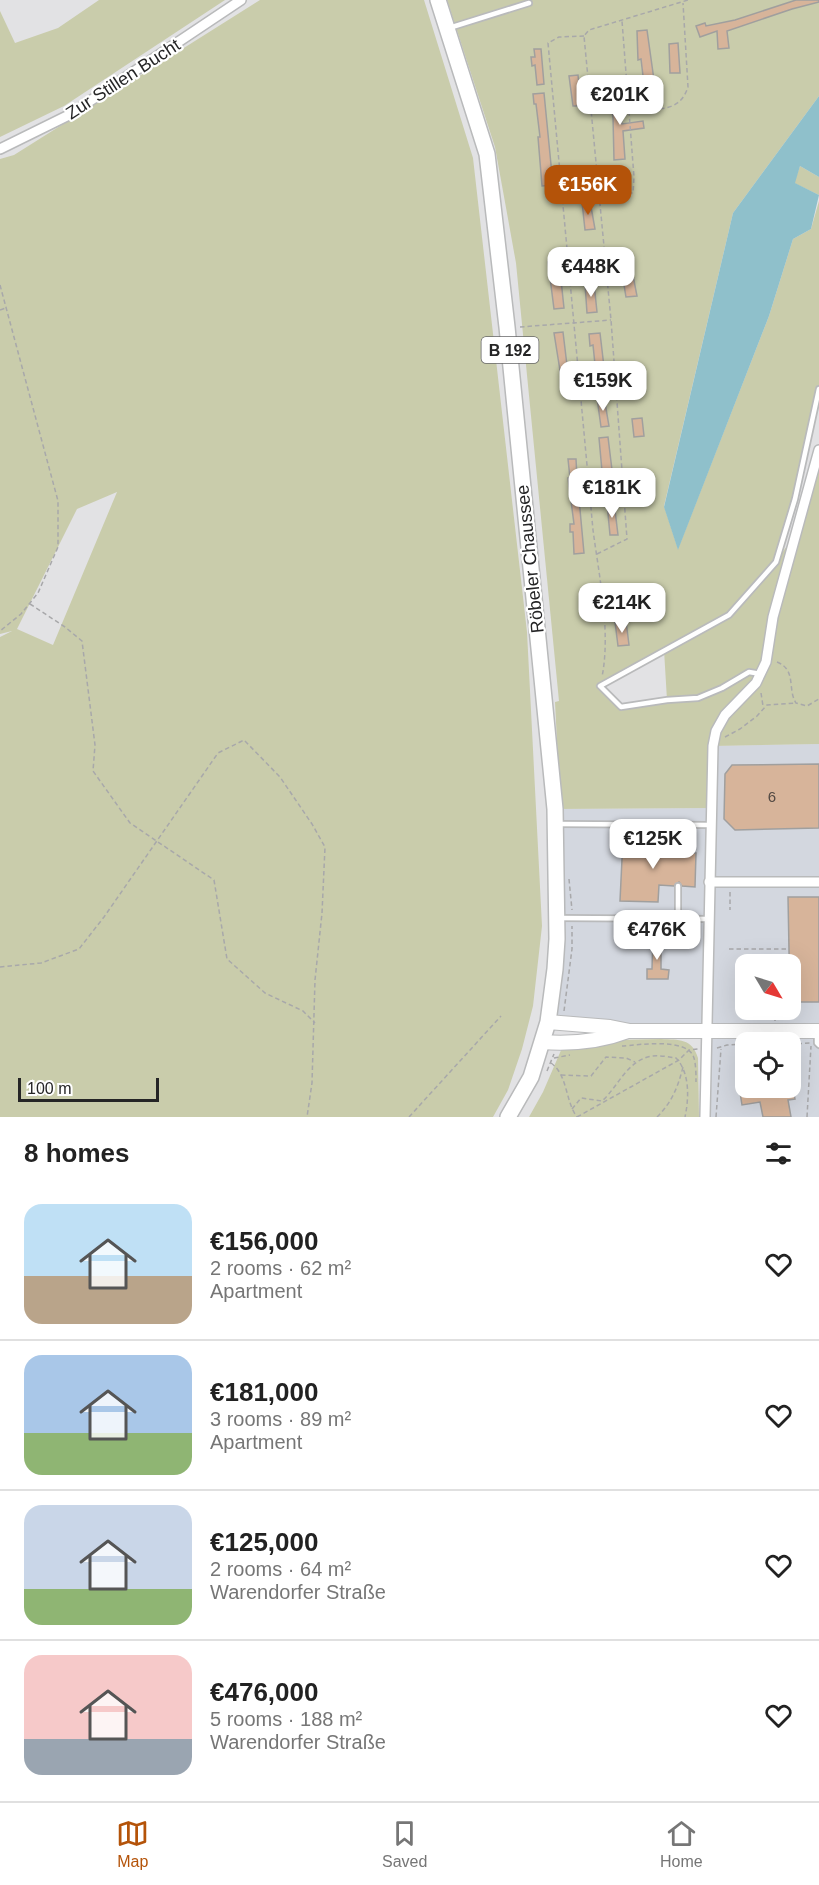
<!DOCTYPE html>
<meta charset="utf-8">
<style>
:root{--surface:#fff;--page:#f2f2f2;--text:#222;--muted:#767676;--line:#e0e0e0;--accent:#b45309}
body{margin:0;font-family:Helvetica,sans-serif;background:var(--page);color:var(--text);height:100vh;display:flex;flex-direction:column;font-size:22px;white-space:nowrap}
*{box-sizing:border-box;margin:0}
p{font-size:20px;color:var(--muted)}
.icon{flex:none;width:33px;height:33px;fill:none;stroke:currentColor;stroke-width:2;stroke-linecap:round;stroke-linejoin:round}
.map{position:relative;height:1117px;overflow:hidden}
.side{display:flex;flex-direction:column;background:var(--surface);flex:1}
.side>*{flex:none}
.needle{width:39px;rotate:128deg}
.controls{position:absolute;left:735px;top:954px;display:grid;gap:12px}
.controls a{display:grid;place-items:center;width:66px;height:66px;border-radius:12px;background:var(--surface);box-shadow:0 6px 24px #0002;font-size:30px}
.scale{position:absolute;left:18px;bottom:15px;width:141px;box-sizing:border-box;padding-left:6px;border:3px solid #252526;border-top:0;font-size:16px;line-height:21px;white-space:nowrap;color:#252526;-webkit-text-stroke:4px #fff;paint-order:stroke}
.price{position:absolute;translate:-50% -51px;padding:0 14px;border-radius:12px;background:#fff;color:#222;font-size:20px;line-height:39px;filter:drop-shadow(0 2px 3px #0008)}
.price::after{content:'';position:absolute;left:50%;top:36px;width:18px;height:14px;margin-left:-9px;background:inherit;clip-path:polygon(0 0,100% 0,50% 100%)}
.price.on{background:var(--accent);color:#fff}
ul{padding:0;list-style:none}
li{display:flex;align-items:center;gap:18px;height:150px;padding:0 24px}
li+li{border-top:2px solid var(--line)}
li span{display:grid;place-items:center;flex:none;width:168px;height:120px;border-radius:18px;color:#555}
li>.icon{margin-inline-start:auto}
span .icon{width:72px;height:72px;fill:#fffc;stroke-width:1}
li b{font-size:26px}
h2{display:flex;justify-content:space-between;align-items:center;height:72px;padding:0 24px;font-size:26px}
.tabs{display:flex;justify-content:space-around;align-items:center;height:84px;border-top:2px solid var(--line);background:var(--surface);font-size:16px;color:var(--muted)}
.tabs a{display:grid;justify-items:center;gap:3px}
.tabs .on{color:var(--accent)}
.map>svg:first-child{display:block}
.built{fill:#d3d7df;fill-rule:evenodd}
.green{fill:#c9ccab;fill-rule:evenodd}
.water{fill:#8fc0cb}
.building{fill:#d7b49a;stroke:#a09f9e;stroke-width:1.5}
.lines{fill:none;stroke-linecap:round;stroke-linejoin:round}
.lane-casing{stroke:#b9babb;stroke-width:8}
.street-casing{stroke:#b9babb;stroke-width:12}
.secondary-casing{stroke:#b9babb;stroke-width:16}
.primary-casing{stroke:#b9babb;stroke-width:18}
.path{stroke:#a8a8aa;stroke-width:1.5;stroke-dasharray:4.5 3;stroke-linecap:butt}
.lane{stroke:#fff;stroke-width:4.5}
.street{stroke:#fff;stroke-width:9}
.secondary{stroke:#fff;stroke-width:14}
.primary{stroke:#fff;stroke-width:15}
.labels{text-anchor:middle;stroke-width:4.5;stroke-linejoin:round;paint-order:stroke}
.number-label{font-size:15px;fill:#524943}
.shield{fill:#fff;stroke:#666667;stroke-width:1.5}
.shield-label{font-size:16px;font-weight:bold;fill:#252526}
.street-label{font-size:18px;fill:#252526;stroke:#fff}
</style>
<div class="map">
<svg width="819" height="1117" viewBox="0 0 819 1117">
<rect width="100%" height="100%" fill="#e2e2e4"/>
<path class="built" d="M819,744V1117H705L708,1032L548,1022L555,809L711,808L713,746ZM746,964H790V1010H746ZM746,1042H790V1088H746Z"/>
<g class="green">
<path d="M99,0H225L64,106L0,137V11L15,43L58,28Z"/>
<path d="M260,0H424L473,158L527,632L542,926L533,1006L522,1049L508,1090L493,1117H0V637L12,631L0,634V159L14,155ZM117,492L53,645L17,629L77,509Z"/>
<path d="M447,0H819V96L733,213L664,506L678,549L769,316L793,239L811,229L819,201V389L795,499L777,560L799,529L819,450V744L713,746L711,808L555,809L560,801L555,702L559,701L516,263L495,147ZM664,650L667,700L622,707L601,686Z"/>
<path d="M800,166L819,177V195L794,183Z"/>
<path d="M661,1039C679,1040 692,1038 698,1058L699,1117H529L543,1092L562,1048L616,1040Z"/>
</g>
<path class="water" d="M819,96V177L800,166L795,183L819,195L811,229L793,239L769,316L678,550L664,507L733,213Z"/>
<g class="building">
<path d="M796,0H819V2L792,9L727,31L729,48L718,49L717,31L700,37L696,26L705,23L706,26L735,20Z"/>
<path d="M647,30L654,80H652L653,110H647L646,101H642L641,93H645L641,59L638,60L637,31Z"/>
<path d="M678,43L680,73H670L669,44Z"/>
<path d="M534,49H541L544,84L537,85L535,65L532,66L531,57H535Z"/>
<path d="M578,75L581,106H573L569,76Z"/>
<path d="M618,88L622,124L643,121L644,128L623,131L625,159L614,160L613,118L609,89Z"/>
<path d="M544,93L553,185L542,186L538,137H540L536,104H534L533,94Z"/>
<path d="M590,201L595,229L585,230L582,202Z"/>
<path d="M558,261L559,280H561L564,308L554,309L548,262Z"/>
<path d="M631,265L637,296L626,297L621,267Z"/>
<path d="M594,283L597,312L587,313L585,284Z"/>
<path d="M563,332L569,382L562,383L554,333Z"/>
<path d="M600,333L606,384H597L593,345L590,346L589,334Z"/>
<path d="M604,397L609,426L601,427L597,398Z"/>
<path d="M642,418L644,436L634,437L632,419Z"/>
<path d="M608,437L612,470L602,471L599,438Z"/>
<path d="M568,459H576L577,477H579L580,488H578L584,553L574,554L573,532H570V524H574L568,478H570Z"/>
<path d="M614,502L618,535H610L607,503Z"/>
<path d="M626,621L629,645L618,646L615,622Z"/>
<path d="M819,764V828L735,830L724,819L725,774L732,765Z"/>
<path d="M623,838L661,839L660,852H674L677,857H681L683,853H696L695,887L682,886L679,882L674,886L659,885L658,902L620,901Z"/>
<path d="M788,897H819V1002H790Z"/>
<path d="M653,934H661V969L669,970L668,979H647V969H652Z"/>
<path d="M746,1079V1088H793L795,1099L788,1100L791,1117H763L760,1102L742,1105L738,1080Z"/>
</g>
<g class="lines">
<g class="lane-casing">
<g id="lane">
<path d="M449,28L529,3"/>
<path d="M761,674L749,672L722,688L698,698L667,700L621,707L600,686L729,615L776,562L795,499L819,389"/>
<path d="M558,824L711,825"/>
<path d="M678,853L679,825"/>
<path d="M558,918L708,919"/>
<path d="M678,920V886"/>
<path d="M817,1034V1043L819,1045"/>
</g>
</g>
<g class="street-casing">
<g id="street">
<path d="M0,149L69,115L241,0"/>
<path d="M709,882H819"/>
<path d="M705,1117L713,746L716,731L725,715L756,683L766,662L773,617L819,450"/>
</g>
</g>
<g class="secondary-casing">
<g id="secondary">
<path d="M548,1022L610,1027L630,1031H819"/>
<path d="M542,1042C570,1044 602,1041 628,1031"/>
</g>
</g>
<g class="primary-casing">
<path id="primary" d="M438,0L487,154L507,327L555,809L557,939L555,969L548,1022L531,1077L508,1117"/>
</g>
<g class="path">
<path d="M584,36L559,37L548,43L593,530C599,576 611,631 602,677"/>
<path d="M630,109C654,108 679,115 688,87L683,3"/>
<path d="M598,193H633L634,177L622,21"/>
<path d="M0,285L58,501V547L38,593L21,614L0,631"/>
<path d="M0,310L6,308"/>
<path d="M520,327L611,320"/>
<path d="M597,554L627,539L611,320L584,36L589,30L688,0"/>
<path d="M30,604L65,627L82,641L95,745L93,771L130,823L214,880L227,959L265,993L303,1011L315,1023"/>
<path d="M777,662C797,670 787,689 796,703L807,706L819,699"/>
<path d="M761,693L763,706"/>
<path d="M725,737L740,729L757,716L767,705L796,703"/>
<path d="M569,879L572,910"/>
<path d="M730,892V910"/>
<path d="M729,949H789"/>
<path d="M0,967L41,963L79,949L104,917L218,753L244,740L280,777L312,824L325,847L322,913L315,980L312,1083L307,1117"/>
<path d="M564,1011L572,949V926"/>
<path d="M775,1021V1010"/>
<path d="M790,1044L811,1043"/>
<path d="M622,1046C639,1045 688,1037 694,1058C696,1065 696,1075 696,1082"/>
<path d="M717,1048L727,1045L746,1044"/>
<path d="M554,1058L570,1055"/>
<path d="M551,1063C568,1075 565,1101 577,1117"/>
<path d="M547,1071L554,1054"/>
<path d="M561,1075L591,1076L606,1057L626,1058L635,1062"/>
<path d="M572,1109L581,1098L602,1101C618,1087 627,1060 652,1056C659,1055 669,1057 676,1058C690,1073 689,1098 685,1117"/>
<path d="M409,1117L501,1016"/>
<path d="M577,1117L679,1060L689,1050L698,1049"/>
<path d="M657,1117C672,1102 678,1087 683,1067"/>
<path d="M716,1117L721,1049"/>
<path d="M807,1117L811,1046"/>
</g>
<use href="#lane" class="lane"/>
<use href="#street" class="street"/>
<use href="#secondary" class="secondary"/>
<use href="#primary" class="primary"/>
</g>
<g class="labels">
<g class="number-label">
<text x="772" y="802">6</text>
</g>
<rect class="shield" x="481.5" y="337" width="57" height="26" rx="4.5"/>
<g class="shield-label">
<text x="510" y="356">B 192</text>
</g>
<g class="street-label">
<text transform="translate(123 79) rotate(-33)" y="6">Zur Stillen Bucht</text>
<text transform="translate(530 559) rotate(-96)" y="6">Röbeler Chaussee</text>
</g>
</g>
</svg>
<div class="controls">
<a><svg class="needle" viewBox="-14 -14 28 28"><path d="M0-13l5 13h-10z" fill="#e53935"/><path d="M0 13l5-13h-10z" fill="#767676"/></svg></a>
<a><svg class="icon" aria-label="locate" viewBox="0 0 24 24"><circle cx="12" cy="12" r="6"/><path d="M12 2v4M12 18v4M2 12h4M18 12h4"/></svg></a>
</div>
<div class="scale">100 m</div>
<b class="price" style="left:620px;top:126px">€201K</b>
<b class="price on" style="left:588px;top:216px">€156K</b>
<b class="price" style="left:591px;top:298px">€448K</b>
<b class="price" style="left:603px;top:412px">€159K</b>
<b class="price" style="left:612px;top:519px">€181K</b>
<b class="price" style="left:622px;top:634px">€214K</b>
<b class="price" style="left:653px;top:870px">€125K</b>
<b class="price" style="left:657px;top:961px">€476K</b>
</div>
<section class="side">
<h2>8 homes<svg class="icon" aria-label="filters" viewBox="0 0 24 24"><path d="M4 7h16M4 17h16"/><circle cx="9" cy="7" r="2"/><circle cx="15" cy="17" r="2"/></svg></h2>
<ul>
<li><span style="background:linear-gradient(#bfe0f5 60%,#b9a48a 0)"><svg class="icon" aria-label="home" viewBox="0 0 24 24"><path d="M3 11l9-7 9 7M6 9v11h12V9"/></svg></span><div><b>€156,000</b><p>2 rooms · 62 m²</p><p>Apartment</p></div><svg class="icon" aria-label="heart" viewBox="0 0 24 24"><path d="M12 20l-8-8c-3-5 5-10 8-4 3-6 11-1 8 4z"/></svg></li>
<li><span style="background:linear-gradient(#a9c7e8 65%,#8fb573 0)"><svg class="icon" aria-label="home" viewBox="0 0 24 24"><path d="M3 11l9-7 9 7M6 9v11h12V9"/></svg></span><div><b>€181,000</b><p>3 rooms · 89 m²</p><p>Apartment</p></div><svg class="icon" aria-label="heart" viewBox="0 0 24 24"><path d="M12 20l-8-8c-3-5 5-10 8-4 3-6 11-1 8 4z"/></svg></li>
<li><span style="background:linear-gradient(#c9d6e8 70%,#8fb573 0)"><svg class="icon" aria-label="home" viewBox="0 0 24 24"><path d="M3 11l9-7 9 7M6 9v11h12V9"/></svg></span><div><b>€125,000</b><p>2 rooms · 64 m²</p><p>Warendorfer Straße</p></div><svg class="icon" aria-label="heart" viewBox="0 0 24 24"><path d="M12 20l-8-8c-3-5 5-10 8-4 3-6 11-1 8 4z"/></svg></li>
<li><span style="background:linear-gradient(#f6c9c9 70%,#9aa5b1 0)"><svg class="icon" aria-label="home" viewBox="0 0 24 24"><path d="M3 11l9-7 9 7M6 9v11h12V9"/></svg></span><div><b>€476,000</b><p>5 rooms · 188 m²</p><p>Warendorfer Straße</p></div><svg class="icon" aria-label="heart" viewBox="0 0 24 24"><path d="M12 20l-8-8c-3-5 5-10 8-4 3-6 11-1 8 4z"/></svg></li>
</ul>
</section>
<nav class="tabs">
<a class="on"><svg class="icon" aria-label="map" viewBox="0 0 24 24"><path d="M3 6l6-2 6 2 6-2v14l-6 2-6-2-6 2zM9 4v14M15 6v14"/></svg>Map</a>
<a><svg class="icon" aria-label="saved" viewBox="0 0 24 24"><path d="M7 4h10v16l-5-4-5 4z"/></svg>Saved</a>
<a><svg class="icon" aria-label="home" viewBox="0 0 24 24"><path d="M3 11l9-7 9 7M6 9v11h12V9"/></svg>Home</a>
</nav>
